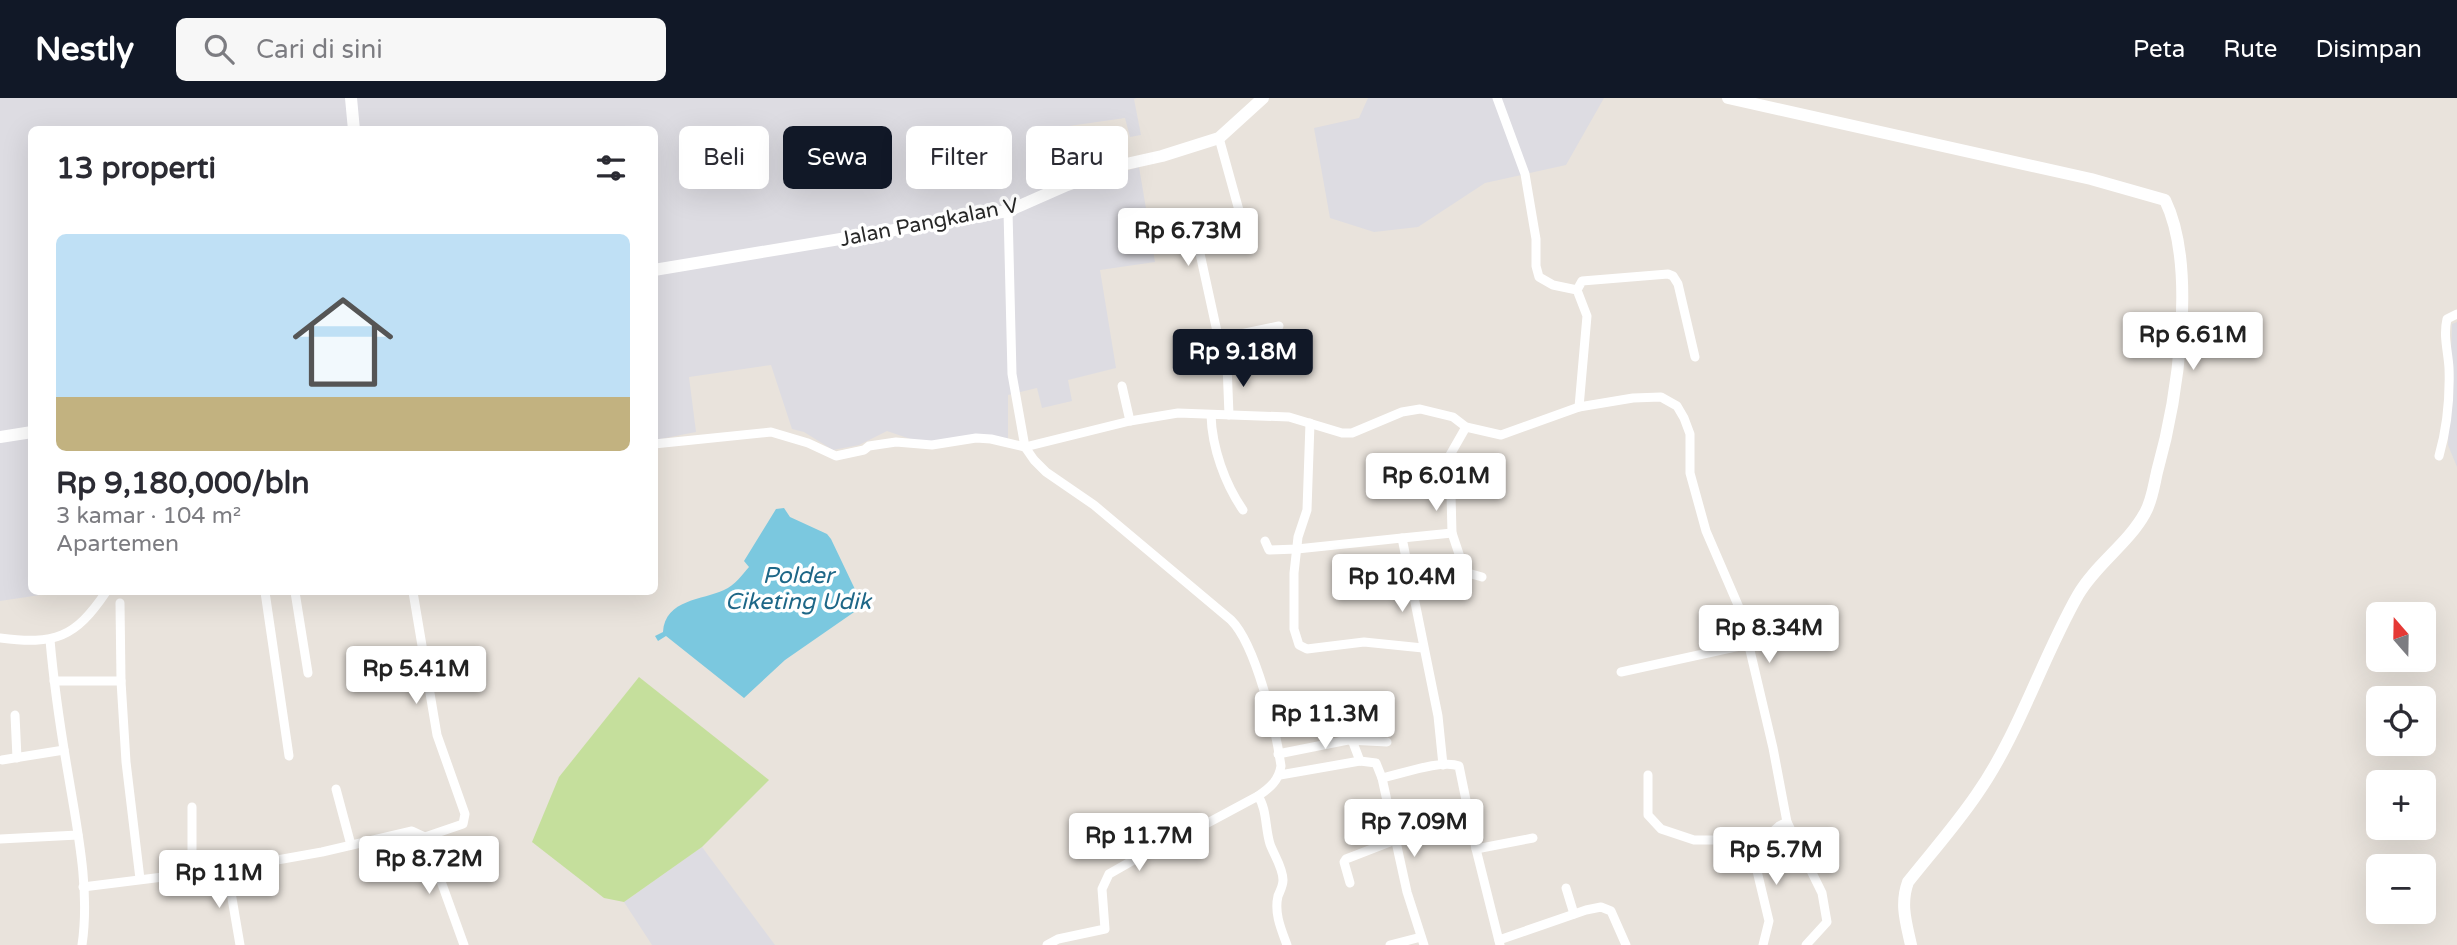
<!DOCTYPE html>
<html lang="id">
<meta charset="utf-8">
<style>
:root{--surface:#fff;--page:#f7f7f7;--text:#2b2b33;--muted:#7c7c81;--line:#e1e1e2;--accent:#111827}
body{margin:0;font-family:"Varela Round",sans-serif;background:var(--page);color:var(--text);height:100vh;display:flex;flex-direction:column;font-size:26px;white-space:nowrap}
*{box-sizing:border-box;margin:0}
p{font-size:23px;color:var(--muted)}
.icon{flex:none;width:38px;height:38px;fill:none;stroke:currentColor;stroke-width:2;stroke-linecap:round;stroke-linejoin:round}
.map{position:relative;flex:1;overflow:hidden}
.drawer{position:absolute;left:28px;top:28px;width:630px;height:469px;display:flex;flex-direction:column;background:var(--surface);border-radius:10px;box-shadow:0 7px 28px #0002}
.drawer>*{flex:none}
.guide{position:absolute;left:679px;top:28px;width:665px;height:63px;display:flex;gap:14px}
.needle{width:46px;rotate:340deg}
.fabs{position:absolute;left:2366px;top:504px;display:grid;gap:14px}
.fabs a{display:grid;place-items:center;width:70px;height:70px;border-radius:10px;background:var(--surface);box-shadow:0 7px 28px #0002;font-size:35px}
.price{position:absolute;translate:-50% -60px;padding:0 16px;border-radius:7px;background:#fff;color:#222;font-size:23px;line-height:46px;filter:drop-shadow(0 2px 4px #0008)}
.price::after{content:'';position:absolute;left:50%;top:42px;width:21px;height:16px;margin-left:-10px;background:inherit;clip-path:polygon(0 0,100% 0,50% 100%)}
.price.current{background:var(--accent);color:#fff}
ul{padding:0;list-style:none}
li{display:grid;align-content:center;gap:14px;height:371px;padding:0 28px}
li+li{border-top:2px solid var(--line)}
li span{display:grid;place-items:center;height:217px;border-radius:10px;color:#555}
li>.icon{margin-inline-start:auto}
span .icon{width:126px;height:126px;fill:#fffc;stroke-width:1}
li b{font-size:30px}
h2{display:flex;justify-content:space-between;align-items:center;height:84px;padding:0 28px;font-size:30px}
.chip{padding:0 24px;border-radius:10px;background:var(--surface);box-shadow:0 7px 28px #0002;font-size:24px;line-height:63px}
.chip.current{background:var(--accent);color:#fff}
header{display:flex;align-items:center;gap:42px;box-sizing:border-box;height:98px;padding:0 35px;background:var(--accent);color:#fff}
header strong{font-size:33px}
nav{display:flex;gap:38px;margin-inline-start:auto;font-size:24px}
.search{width:490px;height:63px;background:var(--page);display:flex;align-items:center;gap:18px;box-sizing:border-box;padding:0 24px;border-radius:10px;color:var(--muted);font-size:26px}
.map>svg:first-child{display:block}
.industrial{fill:#dddce2}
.pitch{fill:#c5df9c}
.water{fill:#7bc8df}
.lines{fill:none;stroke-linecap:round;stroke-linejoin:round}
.street{stroke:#fff;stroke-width:9}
.secondary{stroke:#fff;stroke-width:12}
.labels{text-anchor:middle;stroke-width:7;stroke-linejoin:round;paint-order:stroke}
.street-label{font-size:21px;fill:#282828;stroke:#fff}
.water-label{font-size:23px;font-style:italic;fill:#1e6787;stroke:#fff}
</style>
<header>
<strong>Nestly</strong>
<div class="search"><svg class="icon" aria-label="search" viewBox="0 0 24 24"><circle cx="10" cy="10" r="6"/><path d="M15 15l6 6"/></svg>Cari di sini</div>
<nav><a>Peta</a><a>Rute</a><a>Disimpan</a></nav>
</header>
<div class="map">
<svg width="2457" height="847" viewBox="0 0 2457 847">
<rect width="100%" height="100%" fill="#e9e3dc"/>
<g class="industrial">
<path d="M0,0H1137L1134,1L1141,37L1130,39L1125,20L1041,32L1048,100L1062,92L1139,69L1155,164L1100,172L1116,270L1068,282L1072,303L1042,310L1037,290L1008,297V344L961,338L925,346L887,333L859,347L833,352L804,334L792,331L771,267L689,279L696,334L655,342L654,32H32V494H43L40,497L0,503Z"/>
<path d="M1368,0H1604L1566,67L1485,85L1418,129L1374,134L1330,120L1314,30L1359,20Z"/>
<path d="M2457,224V369L2448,347L2452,226Z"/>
<path d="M702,749L775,847H652L624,804Z"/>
</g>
<path class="pitch" d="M639,579L769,682L702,749L624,804L604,800L532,744L559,679Z"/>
<path class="water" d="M784,410L790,419L827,436L831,441L862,506L860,510L785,562L744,600L666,538L658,543L655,538L663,534C665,501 703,502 724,492C735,487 742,477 749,469L744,463L776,411Z"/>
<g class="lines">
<g class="street">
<path d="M1497,0L1525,76L1536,141V168L1539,179L1553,187L1577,192L1587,218L1579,309"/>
<path d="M1219,40L1245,134L1242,138C1228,140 1209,140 1199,151L1218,238L1226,239L1279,228"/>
<path d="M1008,113L1012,276L1025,349L1034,362L1046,374L1094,407L1231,522C1256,547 1276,632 1281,668C1279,682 1270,690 1258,698C1267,711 1265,730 1270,746C1274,757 1283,770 1283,782C1283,788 1280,793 1278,798C1274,815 1281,831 1287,847"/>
<path d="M1577,192L1582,183L1668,176L1673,178L1678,186L1695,259"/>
<path d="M1227,266L1229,317"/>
<path d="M1122,288L1130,323"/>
<path d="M1211,317C1212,350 1225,386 1243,412"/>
<path d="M1310,325L1307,412L1298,439L1294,475V531L1299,547L1307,551L1364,544L1423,550"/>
<path d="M1466,329L1450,357L1452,435L1462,465L1468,475L1482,479"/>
<path d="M654,346L771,334L808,345L836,358L864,352L869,348L896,344L932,347L976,340L991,341L1025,349L1130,323L1178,315L1289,319L1342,335H1352L1402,314L1420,311L1453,319L1466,329L1501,337L1579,309L1633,300L1661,299L1677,308L1684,320L1690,336V375L1706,433L1741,514L1773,650L1787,724L1822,795L1827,824L1806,847"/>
<path d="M2439,358C2447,330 2450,300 2449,270C2448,253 2443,238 2447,221L2457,216"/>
<path d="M1402,440L1452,435"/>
<path d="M1265,443L1269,452L1297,451L1402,440L1438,618L1443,667"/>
<path d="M265,494L289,658"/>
<path d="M295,494L308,575"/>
<path d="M120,505L121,583"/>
<path d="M0,540C55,547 75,540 106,494"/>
<path d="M50,542C54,588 61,635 69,681C78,735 90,793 82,847"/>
<path d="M1621,574L1749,546"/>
<path d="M54,583H121L126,664L140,781"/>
<path d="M15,617L17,660"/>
<path d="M1352,642L1360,663"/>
<path d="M1278,656L1348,642L1387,644"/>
<path d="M2,662L64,652"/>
<path d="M1280,677L1360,663L1376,665L1382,680C1401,676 1442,661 1459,668L1476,751L1500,847"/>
<path d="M1648,677V717L1661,731L1694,742H1715L1744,752H1752"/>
<path d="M1382,680L1407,794L1424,847"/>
<path d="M336,691L351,747"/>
<path d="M192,709V776"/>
<path d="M425,739L464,847"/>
<path d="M0,741L78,737"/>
<path d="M1476,751L1533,740"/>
<path d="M227,771L240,847"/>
<path d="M1350,785L1344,764L1346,761L1395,742"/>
<path d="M83,789L227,771L322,754L412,733L425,739L463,726L465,716L437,637L413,494"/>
<path d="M1566,790L1574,816"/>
<path d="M1499,842L1586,812L1601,809L1611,813L1626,847"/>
<path d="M1047,847L1058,841L1105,831L1102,791L1109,776L1158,748L1189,735L1258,698"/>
<path d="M1390,847L1421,839"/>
<path d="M1763,847L1769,823L1752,752L1779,728L1787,724"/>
</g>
<g class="secondary">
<path d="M351,0L354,32"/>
<path d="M1728,0L2091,81L2165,102C2198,170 2177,303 2157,374C2154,387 2152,403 2145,415C2128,446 2096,466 2078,497C2042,560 2019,636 1977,696C1956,727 1931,755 1908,784C1900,806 1906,824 1911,847"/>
<path d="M654,172L1008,113L1067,87L1126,66L1162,58L1219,40L1263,0"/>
<path d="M0,339L32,334"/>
</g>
</g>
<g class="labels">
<g class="street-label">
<text transform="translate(929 124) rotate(-11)" y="7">Jalan Pangkalan V</text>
</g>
<g class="water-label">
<text x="798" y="485">Polder<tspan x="798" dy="26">Ciketing Udik</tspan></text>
</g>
</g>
</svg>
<div class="fabs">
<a><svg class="needle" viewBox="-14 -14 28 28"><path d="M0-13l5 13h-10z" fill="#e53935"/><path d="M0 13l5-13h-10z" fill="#7c7c81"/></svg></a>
<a><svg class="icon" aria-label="locate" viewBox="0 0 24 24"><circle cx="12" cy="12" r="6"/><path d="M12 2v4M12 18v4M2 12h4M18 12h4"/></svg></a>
<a>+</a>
<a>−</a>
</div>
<b class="price" style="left:1188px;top:170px">Rp 6.73M</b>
<b class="price" style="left:2193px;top:274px">Rp 6.61M</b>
<b class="price current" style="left:1243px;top:291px">Rp 9.18M</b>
<b class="price" style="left:1436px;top:415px">Rp 6.01M</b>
<b class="price" style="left:1402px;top:516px">Rp 10.4M</b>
<b class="price" style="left:1769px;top:567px">Rp 8.34M</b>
<b class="price" style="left:416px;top:608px">Rp 5.41M</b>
<b class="price" style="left:1325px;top:653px">Rp 11.3M</b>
<b class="price" style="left:1414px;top:761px">Rp 7.09M</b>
<b class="price" style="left:1139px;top:775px">Rp 11.7M</b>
<b class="price" style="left:1776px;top:789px">Rp 5.7M</b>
<b class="price" style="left:429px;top:798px">Rp 8.72M</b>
<b class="price" style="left:219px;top:812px">Rp 11M</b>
<div class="guide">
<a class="chip">Beli</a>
<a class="chip current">Sewa</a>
<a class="chip">Filter</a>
<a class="chip">Baru</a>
</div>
<section class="drawer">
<h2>13 properti<svg class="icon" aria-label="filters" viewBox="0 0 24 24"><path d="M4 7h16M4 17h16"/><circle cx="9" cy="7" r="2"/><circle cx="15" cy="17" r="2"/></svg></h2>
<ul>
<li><span style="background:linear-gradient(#bfe0f5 75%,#c2b280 0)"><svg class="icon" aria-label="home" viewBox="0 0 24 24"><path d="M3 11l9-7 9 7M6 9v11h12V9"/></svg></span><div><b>Rp 9,180,000/bln</b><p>3 kamar · 104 m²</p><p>Apartemen</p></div></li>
</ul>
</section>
</div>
